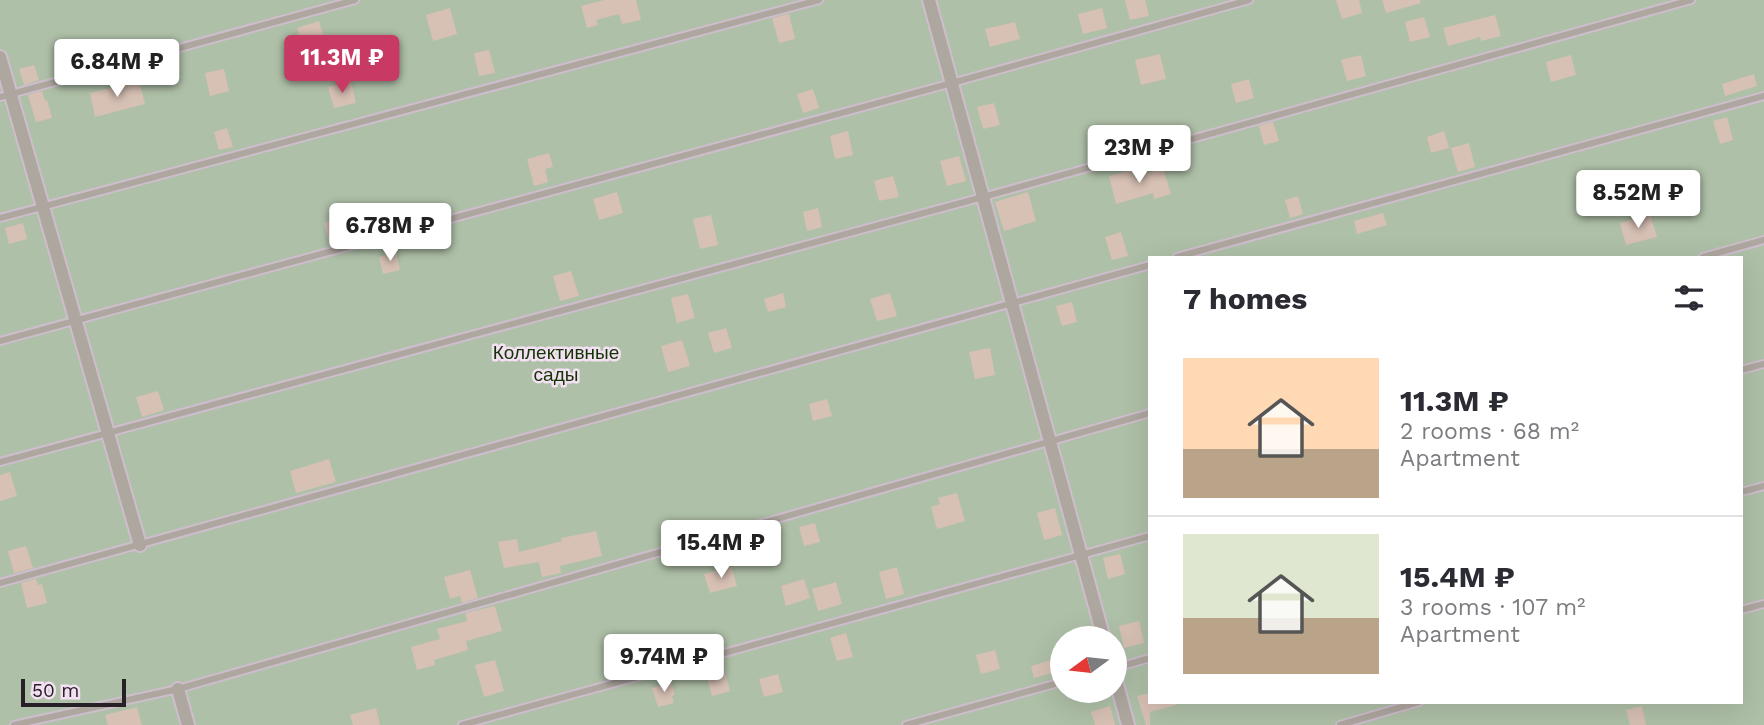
<!DOCTYPE html>
<meta charset="utf-8">
<style>
:root{--surface:#fff;--page:#f2f2f3;--text:#2b2b33;--muted:#7c7c81;--line:#e1e1e2;--accent:#c83963}
body{margin:0;font-family:"Work Sans",sans-serif;background:var(--page);color:var(--text);height:100vh;display:flex;flex-direction:column;font-size:26px;white-space:nowrap}
*{box-sizing:border-box;margin:0}
p{font-size:23px;color:var(--muted)}
.icon{flex:none;width:38px;height:38px;fill:none;stroke:currentColor;stroke-width:2;stroke-linecap:round;stroke-linejoin:round}
.map{position:relative;flex:1;overflow:hidden}
.details{position:absolute;left:1148px;top:256px;width:595px;height:448px;display:flex;flex-direction:column;background:var(--surface);border-radius:0px;box-shadow:0 7px 28px #0002}
.details>*{flex:none}
.needle{width:46px;rotate:255deg}
.buttons{position:absolute;left:1050px;top:626px;display:grid;gap:14px}
.buttons a{display:grid;place-items:center;width:77px;height:77px;border-radius:50%;background:var(--surface);box-shadow:0 7px 28px #0002;font-size:35px}
.scale{position:absolute;left:21px;bottom:18px;width:105px;box-sizing:border-box;padding-left:7px;border:4px solid #272027;border-top:0;font-size:19px;line-height:24px;white-space:nowrap;color:#272027;-webkit-text-stroke:5px #f3e0f2;paint-order:stroke}
.price{position:absolute;translate:-50% -60px;padding:0 16px;border-radius:7px;background:#fff;color:#222;font-size:23px;line-height:46px;filter:drop-shadow(0 2px 4px #0008)}
.price::after{content:'';position:absolute;left:50%;top:42px;width:21px;height:16px;margin-left:-10px;background:inherit;clip-path:polygon(0 0,100% 0,50% 100%)}
.price.active{background:var(--accent);color:#fff}
ul{padding:0;list-style:none}
li{display:flex;align-items:center;gap:21px;height:175px;padding:0 35px}
li+li{border-top:2px solid var(--line)}
li span{display:grid;place-items:center;flex:none;width:196px;height:140px;border-radius:0px;color:#555}
li>.icon{margin-inline-start:auto}
span .icon{width:84px;height:84px;fill:#fffc;stroke-width:1}
li b{font-size:30px}
h2{display:flex;justify-content:space-between;align-items:center;height:84px;padding:0 35px;font-size:30px}
.map>svg:first-child{display:block}
.green{fill:#afc0a8;fill-rule:evenodd}
.building{fill:#d7c0b4}
.lines{fill:none;stroke-linecap:round;stroke-linejoin:round}
.service-casing{stroke:#cebdcd;stroke-width:10}
.minor-casing{stroke:#cebdcd;stroke-width:16}
.service{stroke:#aea79f;stroke-width:6}
.minor{stroke:#aea79f;stroke-width:12}
.labels{text-anchor:middle;stroke-width:5;stroke-linejoin:round;paint-order:stroke}
.park-label{font-size:19px;fill:#133403;stroke:#f3e0f2}
</style>
<div class="map">
<svg width="1764" height="725" viewBox="0 0 1764 725">
<rect width="100%" height="100%" fill="#f3e0f2"/>
<path class="green" d="M0,0H1764V725H0ZM1150,257H1741V702H1150ZM1062,639H1115V691H1062Z"/>
<g class="building">
<path d="M604,0H636L641,20L622,24L619,14L596,20L598,25L587,28L581,6Z"/>
<path d="M1125,0H1145L1149,16L1130,20Z"/>
<path d="M1336,0H1359L1362,13L1342,19Z"/>
<path d="M1382,0H1420L1421,3L1386,13Z"/>
<path d="M450,8L457,34L433,41L426,15Z"/>
<path d="M1102,8L1107,28L1083,34L1078,14Z"/>
<path d="M789,14L795,39L779,43L772,18Z"/>
<path d="M1495,15L1501,36L1481,41L1480,37L1448,46L1443,28Z"/>
<path d="M1424,17L1430,37L1410,42L1405,22Z"/>
<path d="M319,21L324,38L302,44L297,28Z"/>
<path d="M1015,22L1020,39L990,47L985,29Z"/>
<path d="M100,46L105,62L86,67L82,51Z"/>
<path d="M489,50L495,73L479,76L474,53Z"/>
<path d="M1160,54L1166,79L1141,85L1135,60Z"/>
<path d="M1361,55L1366,76L1347,81L1341,60Z"/>
<path d="M1571,55L1576,75L1551,82L1546,62Z"/>
<path d="M34,65L39,80L24,85L19,69Z"/>
<path d="M224,69L229,91L210,96L205,73Z"/>
<path d="M1754,74L1757,86L1725,96L1722,84Z"/>
<path d="M1249,79L1254,98L1236,103L1231,84Z"/>
<path d="M139,81L145,104L95,117L90,93Z"/>
<path d="M351,81L356,103L334,108L328,87Z"/>
<path d="M813,89L819,108L803,113L797,94Z"/>
<path d="M42,91L45,101L47,100L52,118L36,122L28,95Z"/>
<path d="M994,103L1000,125L983,129L977,107Z"/>
<path d="M1727,117L1733,140L1720,144L1713,121Z"/>
<path d="M1273,122L1279,141L1264,145L1259,126Z"/>
<path d="M227,128L233,147L219,150L214,132Z"/>
<path d="M848,131L853,155L835,159L830,136Z"/>
<path d="M1444,131L1449,148L1431,153L1427,137Z"/>
<path d="M1469,143L1475,167L1458,172L1451,148Z"/>
<path d="M549,153L553,167L545,169L548,182L534,186L527,159Z"/>
<path d="M959,156L966,181L947,186L940,161Z"/>
<path d="M1163,168L1171,194L1154,199L1153,193L1116,204L1109,176L1132,170L1134,177Z"/>
<path d="M893,176L899,197L879,201L874,181Z"/>
<path d="M617,192L623,213L599,220L593,199Z"/>
<path d="M1028,192L1036,221L1004,231L995,202Z"/>
<path d="M1298,196L1303,214L1290,218L1285,200Z"/>
<path d="M818,208L822,227L807,231L803,212Z"/>
<path d="M1383,213L1387,225L1357,234L1354,221Z"/>
<path d="M1650,214L1657,237L1626,245L1620,223Z"/>
<path d="M711,215L718,245L700,249L693,219Z"/>
<path d="M337,219L342,237L329,241L324,223Z"/>
<path d="M23,223L27,239L9,244L5,228Z"/>
<path d="M1121,232L1128,256L1112,260L1105,237Z"/>
<path d="M396,252L400,270L383,274L379,257Z"/>
<path d="M571,271L579,296L560,301L553,276Z"/>
<path d="M783,293L786,307L768,312L764,299Z"/>
<path d="M890,293L897,316L877,321L870,299Z"/>
<path d="M688,294L695,318L677,323L671,298Z"/>
<path d="M1072,302L1077,322L1062,326L1056,306Z"/>
<path d="M726,328L732,348L714,353L708,333Z"/>
<path d="M682,340L690,366L668,372L661,346Z"/>
<path d="M990,348L995,375L975,379L969,352Z"/>
<path d="M158,391L164,410L142,417L136,397Z"/>
<path d="M827,399L832,416L813,421L809,404Z"/>
<path d="M329,459L336,482L296,493L290,471Z"/>
<path d="M10,472L17,496L0,501V475Z"/>
<path d="M957,493L965,521L937,529L931,507L940,504L938,498Z"/>
<path d="M1055,508L1062,535L1044,540L1037,513Z"/>
<path d="M815,523L820,542L804,546L799,527Z"/>
<path d="M596,531L602,556L560,566L561,573L542,577L539,562L504,568L498,542L517,539L519,552L562,541L561,538Z"/>
<path d="M26,546L33,568L14,573L8,551Z"/>
<path d="M1120,554L1125,574L1108,579L1103,558Z"/>
<path d="M731,566L737,586L710,593L704,574Z"/>
<path d="M897,567L904,594L886,599L879,572Z"/>
<path d="M470,570L478,598L462,603L460,596L450,599L444,577Z"/>
<path d="M36,579L38,585L42,584L47,603L27,608L21,583Z"/>
<path d="M804,579L810,598L786,606L781,586Z"/>
<path d="M836,582L842,604L818,611L812,589Z"/>
<path d="M495,606L502,631L466,641L468,650L434,660L435,665L417,670L411,647L440,639L437,629L467,621L465,613Z"/>
<path d="M1139,621L1144,643L1124,648L1119,626Z"/>
<path d="M846,633L853,657L837,661L830,638Z"/>
<path d="M995,650L1000,669L981,674L976,655Z"/>
<path d="M1062,657V670L1034,678L1031,666Z"/>
<path d="M495,660L504,691L484,697L475,665Z"/>
<path d="M724,669L730,691L712,696L706,674Z"/>
<path d="M778,674L783,692L764,697L759,679Z"/>
<path d="M671,682L675,695L672,696L674,703L658,707L652,688Z"/>
<path d="M1150,693V702H1176V705L1150,712V725H1146L1137,696Z"/>
<path d="M1110,706L1115,725H1095L1091,712Z"/>
<path d="M1642,706L1646,725H1630L1626,710Z"/>
<path d="M137,707L142,725H108L105,715Z"/>
<path d="M376,708L380,725H353L350,715Z"/>
</g>
<g class="lines">
<g class="service-casing">
<g id="service">
<path d="M0,97L355,0"/>
<path d="M0,218L819,0"/>
<path d="M1177,257L1764,96"/>
<path d="M1703,257L1764,240"/>
<path d="M0,341L952,83L1249,0"/>
<path d="M1741,370L1764,364"/>
<path d="M0,462L983,197L1691,0"/>
<path d="M1741,492L1764,486"/>
<path d="M0,583L1150,265"/>
<path d="M1741,610L1764,604"/>
<path d="M1115,668L1150,658"/>
<path d="M14,725L178,689L1150,413"/>
<path d="M462,725L1150,536"/>
<path d="M906,725L1062,682"/>
<path d="M1340,725L1419,702"/>
</g>
</g>
<g class="minor-casing">
<g id="minor">
<path d="M929,0L1104,639"/>
<path d="M0,57L140,545"/>
<path d="M1115,677L1128,725"/>
<path d="M178,689L188,725"/>
</g>
</g>
<use href="#service" class="service"/>
<use href="#minor" class="minor"/>
</g>
<g class="labels">
<g class="park-label">
<text x="556" y="359">Коллективные<tspan x="556" dy="22">сады</tspan></text>
</g>
</g>
</svg>
<div class="buttons">
<a><svg class="needle" viewBox="-14 -14 28 28"><path d="M0-13l5 13h-10z" fill="#e53935"/><path d="M0 13l5-13h-10z" fill="#7c7c81"/></svg></a>
</div>
<div class="scale">50 m</div>
<b class="price active" style="left:342px;top:95px">11.3M ₽</b>
<b class="price" style="left:117px;top:99px">6.84M ₽</b>
<b class="price" style="left:1139px;top:185px">23M ₽</b>
<b class="price" style="left:1638px;top:230px">8.52M ₽</b>
<b class="price" style="left:390px;top:263px">6.78M ₽</b>
<b class="price" style="left:721px;top:580px">15.4M ₽</b>
<b class="price" style="left:664px;top:694px">9.74M ₽</b>
<section class="details">
<h2>7 homes<svg class="icon" aria-label="filters" viewBox="0 0 24 24"><path d="M4 7h16M4 17h16"/><circle cx="9" cy="7" r="2"/><circle cx="15" cy="17" r="2"/></svg></h2>
<ul>
<li><span style="background:linear-gradient(#ffd9b3 65%,#b9a48a 0)"><svg class="icon" aria-label="home" viewBox="0 0 24 24"><path d="M3 11l9-7 9 7M6 9v11h12V9"/></svg></span><div><b>11.3M ₽</b><p>2 rooms · 68 m²</p><p>Apartment</p></div></li>
<li><span style="background:linear-gradient(#dfe7d0 60%,#b9a48a 0)"><svg class="icon" aria-label="home" viewBox="0 0 24 24"><path d="M3 11l9-7 9 7M6 9v11h12V9"/></svg></span><div><b>15.4M ₽</b><p>3 rooms · 107 m²</p><p>Apartment</p></div></li>
</ul>
</section>
</div>
